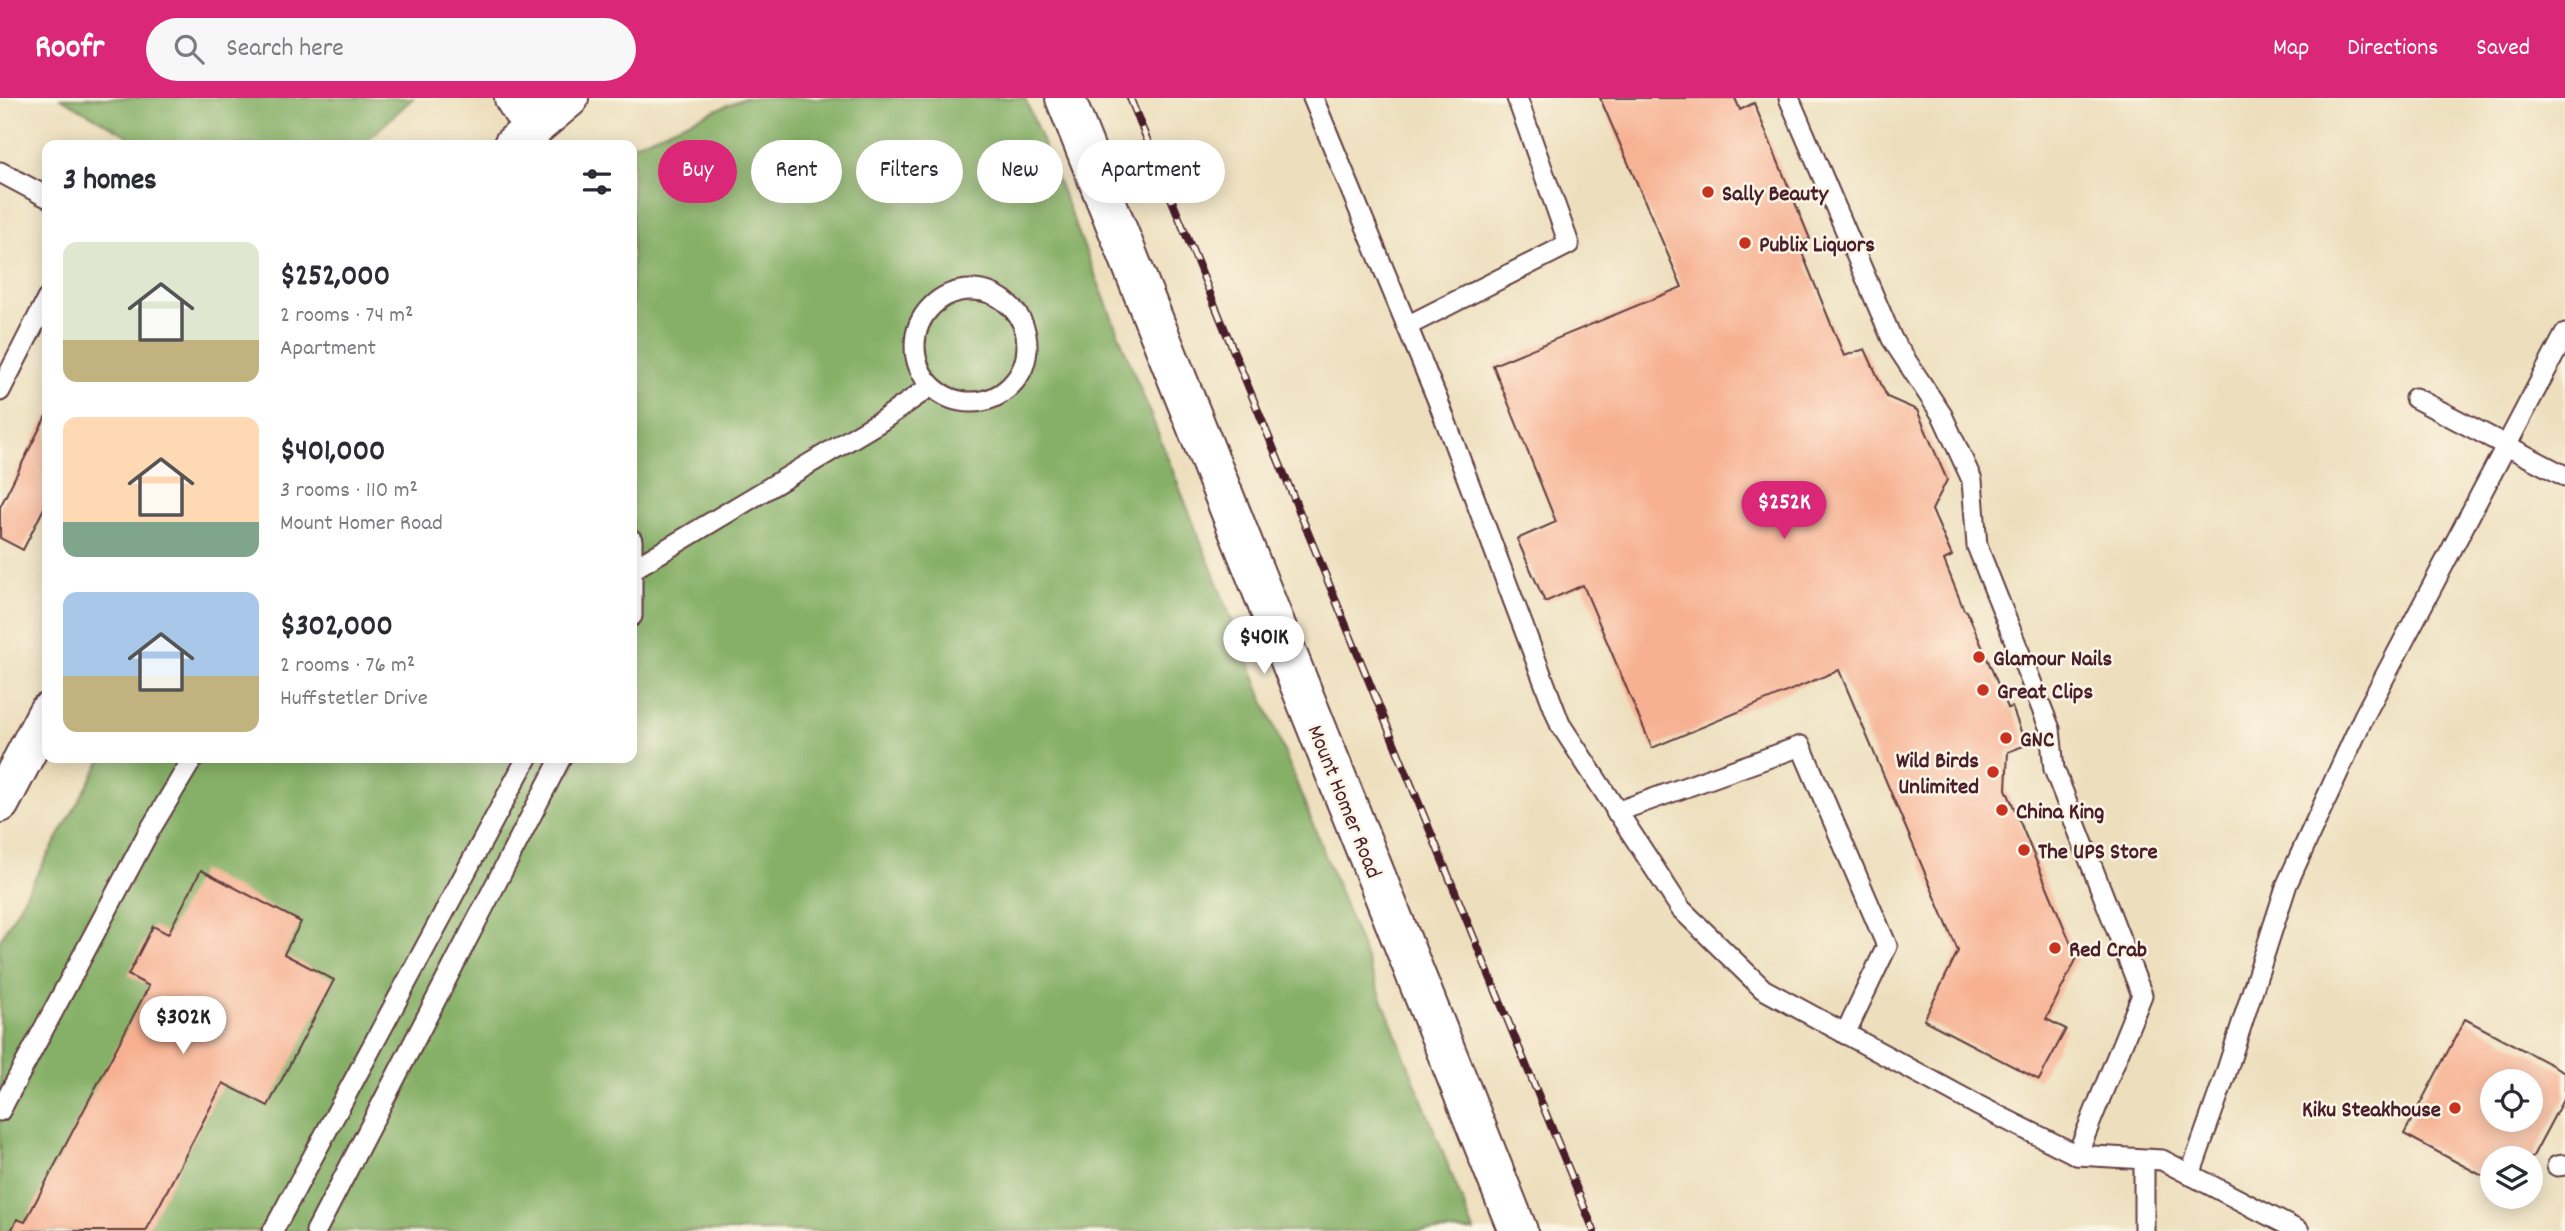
<!DOCTYPE html>
<meta charset="utf-8">
<style>
:root{--surface:#fff;--page:#f7f7f7;--text:#2b2b33;--muted:#7c7c81;--accent:#db2777}
body{margin:0;font-family:Dekko,sans-serif;background:var(--page);color:var(--text);height:100vh;display:flex;flex-direction:column;font-size:26px;white-space:nowrap}
*{box-sizing:border-box;margin:0}
p{font-size:23px;color:var(--muted)}
.icon{flex:none;width:38px;height:38px;fill:none;stroke:currentColor;stroke-width:2;stroke-linecap:round;stroke-linejoin:round}
.map{position:relative;flex:1;overflow:hidden}
.drawer{position:absolute;left:42px;top:42px;width:595px;height:623px;display:flex;flex-direction:column;background:var(--surface);border-radius:14px;box-shadow:0 4px 18px #0003}
.drawer>*{flex:none}
.banner{position:absolute;left:658px;top:42px;width:665px;height:63px;display:flex;gap:14px}
.controls{position:absolute;left:2480px;top:971px;display:grid;gap:14px}
.controls a{display:grid;place-items:center;width:63px;height:63px;border-radius:50%;background:var(--surface);box-shadow:0 4px 18px #0003;font-size:35px}
.price{position:absolute;translate:-50% -60px;padding:0 16px;border-radius:24px;background:#fff;color:#222;font-size:23px;line-height:46px;filter:drop-shadow(0 2px 4px #0008)}
.price::after{content:'';position:absolute;left:50%;top:42px;width:21px;height:16px;margin-left:-10px;background:inherit;clip-path:polygon(0 0,100% 0,50% 100%)}
.price.active{background:var(--accent);color:#fff}
ul{padding:0;list-style:none}
li{display:flex;align-items:center;gap:21px;height:175px;padding:0 21px}
li span{display:grid;place-items:center;flex:none;width:196px;height:140px;border-radius:14px;color:#555}
li>.icon{margin-inline-start:auto}
span .icon{width:84px;height:84px;fill:#fffc;stroke-width:1}
li b{font-size:30px}
h2{display:flex;justify-content:space-between;align-items:center;height:84px;padding:0 21px;font-size:30px}
.chip{padding:0 24px;border-radius:32px;background:var(--surface);box-shadow:0 4px 18px #0003;font-size:24px;line-height:63px}
.chip.active{background:var(--accent);color:#fff}
header{display:flex;align-items:center;gap:42px;box-sizing:border-box;height:98px;padding:0 35px;background:var(--accent);color:#fff}
header strong{font-size:33px}
nav{display:flex;gap:38px;margin-inline-start:auto;font-size:24px}
.search{width:490px;height:63px;background:var(--page);display:flex;align-items:center;gap:18px;box-sizing:border-box;padding:0 24px;border-radius:38px;color:var(--muted);font-size:26px}
.map>svg:first-child{display:block}
.forest{fill:#86b067;stroke:#686849;stroke-width:2}
.building{fill:#f7b192;fill-rule:evenodd}
.lines{fill:none;stroke-linecap:round;stroke-linejoin:round}
.lane-casing{stroke:#623c41;stroke-width:23}
.street-casing{stroke:#623c41;stroke-width:42}
.secondary-casing{stroke:#623c41;stroke-width:42}
.lane{stroke:#fff;stroke-width:19}
.street{stroke:#fff;stroke-width:38}
.secondary{stroke:#fff;stroke-width:38}
.rail-casing{stroke:#4a1f2b;stroke-width:8}
.rail{stroke:#fcf5e5;stroke-width:5;stroke-dasharray:16;stroke-linecap:butt}
.poi-dot{fill:#c8321e;stroke:#fcf5e5;stroke-width:2.5}
.labels{text-anchor:middle;stroke-width:5;stroke-linejoin:round;paint-order:stroke}
.poi-label{font-size:23px;font-weight:bold;fill:#4a1f2b;stroke:#fcf5e5;text-anchor:start}
.street-label{font-size:23px;fill:#4a1f2b;stroke:#fcf5e5}
</style>
<header>
<strong>Roofr</strong>
<div class="search"><svg class="icon" aria-label="search" viewBox="0 0 24 24"><circle cx="10" cy="10" r="6"/><path d="M15 15l6 6"/></svg>Search here</div>
<nav><a>Map</a><a>Directions</a><a>Saved</a></nav>
</header>
<div class="map">
<svg width="2565" height="1133" viewBox="0 0 2565 1133">
<rect width="100%" height="100%" fill="#fcf5e5"/>
<filter id="ink" filterUnits="userSpaceOnUse"><feTurbulence type="fractalNoise" baseFrequency=".0143" numOctaves="2"/><feDisplacementMap in="SourceGraphic" scale="14" xChannelSelector="R" yChannelSelector="G"/><feConvolveMatrix kernelMatrix="1 2 1 2 8 2 1 2 1" color-interpolation-filters="sRGB"/></filter>
<filter id="wash" filterUnits="userSpaceOnUse"><feTurbulence type="fractalNoise" baseFrequency=".00686" numOctaves="4" result="noise"/><feDisplacementMap in="SourceGraphic" scale="28" xChannelSelector="R" yChannelSelector="G"/><feGaussianBlur stdDeviation="1.57" result="paint"/><feColorMatrix in="noise" values="0 0 0 0 0 0 0 0 0 0 0 0 0 0 0 0 0 1.4 0 .05"/><feComposite in="paint" operator="in"/></filter>
<g filter="url(#wash)">
<rect width="100%" height="100%" fill="#eddfbd"/>
<g class="forest">
<path d="M61,0H413L362,47H144Z"/>
<path d="M744,0H1025L1474,1133H0V842L103,660H632V47Z"/>
</g>
<g id="blocks">
<g class="building">
<path d="M1600,0H1735L1740,12L1754,5L1810,141L1798,145L1844,258L1865,251L1887,299L1917,312L1947,382L1932,412L1952,458L1944,462L1964,512L1967,513L2008,610L2012,609L2026,647L2008,654L2006,691L2077,860L2046,921L2066,931L2039,982L1924,922L1958,853L1839,572L1652,650L1583,487L1545,504L1517,441L1556,424L1493,267L1682,189Z"/>
<path d="M47,316V404L23,452L0,440V409Z"/>
<path d="M201,772L301,824L284,856L334,882L268,1008L223,985L146,1133H11L17,1121L25,1124L149,888L128,877L153,828L168,836Z"/>
<path d="M2465,921L2565,974V998L2532,1060H2492V1083L2404,1036ZM2492,984H2530V1022H2492Z"/>
</g>
</g>
</g>
<g filter="url(#ink)">
<use href="#blocks" fill-opacity="0" stroke="#623c41" stroke-width="2"/>
<g class="lines">
<g class="lane-casing">
<g id="lane">
<path d="M1313,0L1438,303L1560,626L1681,811L1763,891L1977,1007L2077,1057L2162,1062L2299,1133"/>
<path d="M1789,0L1892,241L1942,317L1972,382L1977,448L2050,631L2054,671L2142,897L2077,1057"/>
<path d="M0,74L47,99"/>
<circle cx="971" cy="248" r="56"/>
<path d="M1407,228L1569,146L1517,0"/>
<path d="M0,293L47,201"/>
<path d="M2415,300L2565,378"/>
<path d="M632,442V518"/>
<path d="M633,471L881,323L931,288"/>
<path d="M1616,714L1801,648L1887,848L1845,936"/>
<path d="M0,1013L148,735L193,660"/>
<path d="M2144,1062V1133"/>
<path d="M2557,1068L2565,1067"/>
<path d="M2190,1077L2225,978L2287,786L2364,618L2565,236"/>
<path d="M273,1133L527,660"/>
<path d="M316,1133L561,660"/>
</g>
</g>
<g class="street-casing">
<g id="street">
<path d="M514,0L533,31"/>
<path d="M1065,0L1518,1133"/>
</g>
</g>
<g class="secondary-casing">
<g id="secondary">
<path d="M513,47L569,0"/>
<path d="M0,705L47,615"/>
</g>
</g>
<use href="#lane" class="lane"/>
<use href="#street" class="street"/>
<use href="#secondary" class="secondary"/>
<g class="rail-casing">
<path id="rail" d="M1130,0L1594,1133"/>
</g>
<use href="#rail" class="rail"/>
</g>
</g>
<g class="poi-dot">
<circle cx="1708" cy="94" r="7"/>
<circle cx="1745" cy="145" r="7"/>
<circle cx="1979" cy="559" r="7"/>
<circle cx="1983" cy="592" r="7"/>
<circle cx="2006" cy="640" r="7"/>
<circle cx="1993" cy="674" r="7"/>
<circle cx="2002" cy="712" r="7"/>
<circle cx="2024" cy="752" r="7"/>
<circle cx="2055" cy="850" r="7"/>
<circle cx="2455" cy="1010" r="7"/>
</g>
<g class="labels">
<g class="poi-label">
<text x="1722" y="102">Sally Beauty</text>
<text x="1759" y="153">Publix Liquors</text>
<text x="1993" y="567">Glamour Nails</text>
<text x="1997" y="600">Great Clips</text>
<text x="2020" y="648">GNC</text>
<text x="1979" y="669" text-anchor="end">Wild Birds<tspan x="1979" dy="26">Unlimited</tspan></text>
<text x="2016" y="720">China King</text>
<text x="2038" y="760">The UPS Store</text>
<text x="2069" y="858">Red Crab</text>
<text x="2441" y="1018" text-anchor="end">Kiku Steakhouse</text>
</g>
<g class="street-label">
<text transform="translate(1346 703) rotate(68)" y="8">Mount Homer Road</text>
</g>
</g>
</svg>
<div class="controls">
<a><svg class="icon" aria-label="locate" viewBox="0 0 24 24"><circle cx="12" cy="12" r="6"/><path d="M12 2v4M12 18v4M2 12h4M18 12h4"/></svg></a>
<a><svg class="icon" aria-label="layers" viewBox="0 0 24 24"><path d="M12 4l9 5-9 5-9-5zM3 14l9 5 9-5"/></svg></a>
</div>
<b class="price active" style="left:1784px;top:443px">$252K</b>
<b class="price" style="left:1264px;top:578px">$401K</b>
<b class="price" style="left:183px;top:958px">$302K</b>
<div class="banner">
<a class="chip active">Buy</a>
<a class="chip">Rent</a>
<a class="chip">Filters</a>
<a class="chip">New</a>
<a class="chip">Apartment</a>
</div>
<section class="drawer">
<h2>3 homes<svg class="icon" aria-label="filters" viewBox="0 0 24 24"><path d="M4 7h16M4 17h16"/><circle cx="9" cy="7" r="2"/><circle cx="15" cy="17" r="2"/></svg></h2>
<ul>
<li><span style="background:linear-gradient(#dfe7d0 70%,#c2b280 0)"><svg class="icon" aria-label="home" viewBox="0 0 24 24"><path d="M3 11l9-7 9 7M6 9v11h12V9"/></svg></span><div><b>$252,000</b><p>2 rooms · 74 m²</p><p>Apartment</p></div></li>
<li><span style="background:linear-gradient(#ffd9b3 75%,#7fa58c 0)"><svg class="icon" aria-label="home" viewBox="0 0 24 24"><path d="M3 11l9-7 9 7M6 9v11h12V9"/></svg></span><div><b>$401,000</b><p>3 rooms · 110 m²</p><p>Mount Homer Road</p></div></li>
<li><span style="background:linear-gradient(#a9c7e8 60%,#c2b280 0)"><svg class="icon" aria-label="home" viewBox="0 0 24 24"><path d="M3 11l9-7 9 7M6 9v11h12V9"/></svg></span><div><b>$302,000</b><p>2 rooms · 76 m²</p><p>Huffstetler Drive</p></div></li>
</ul>
</section>
</div>
